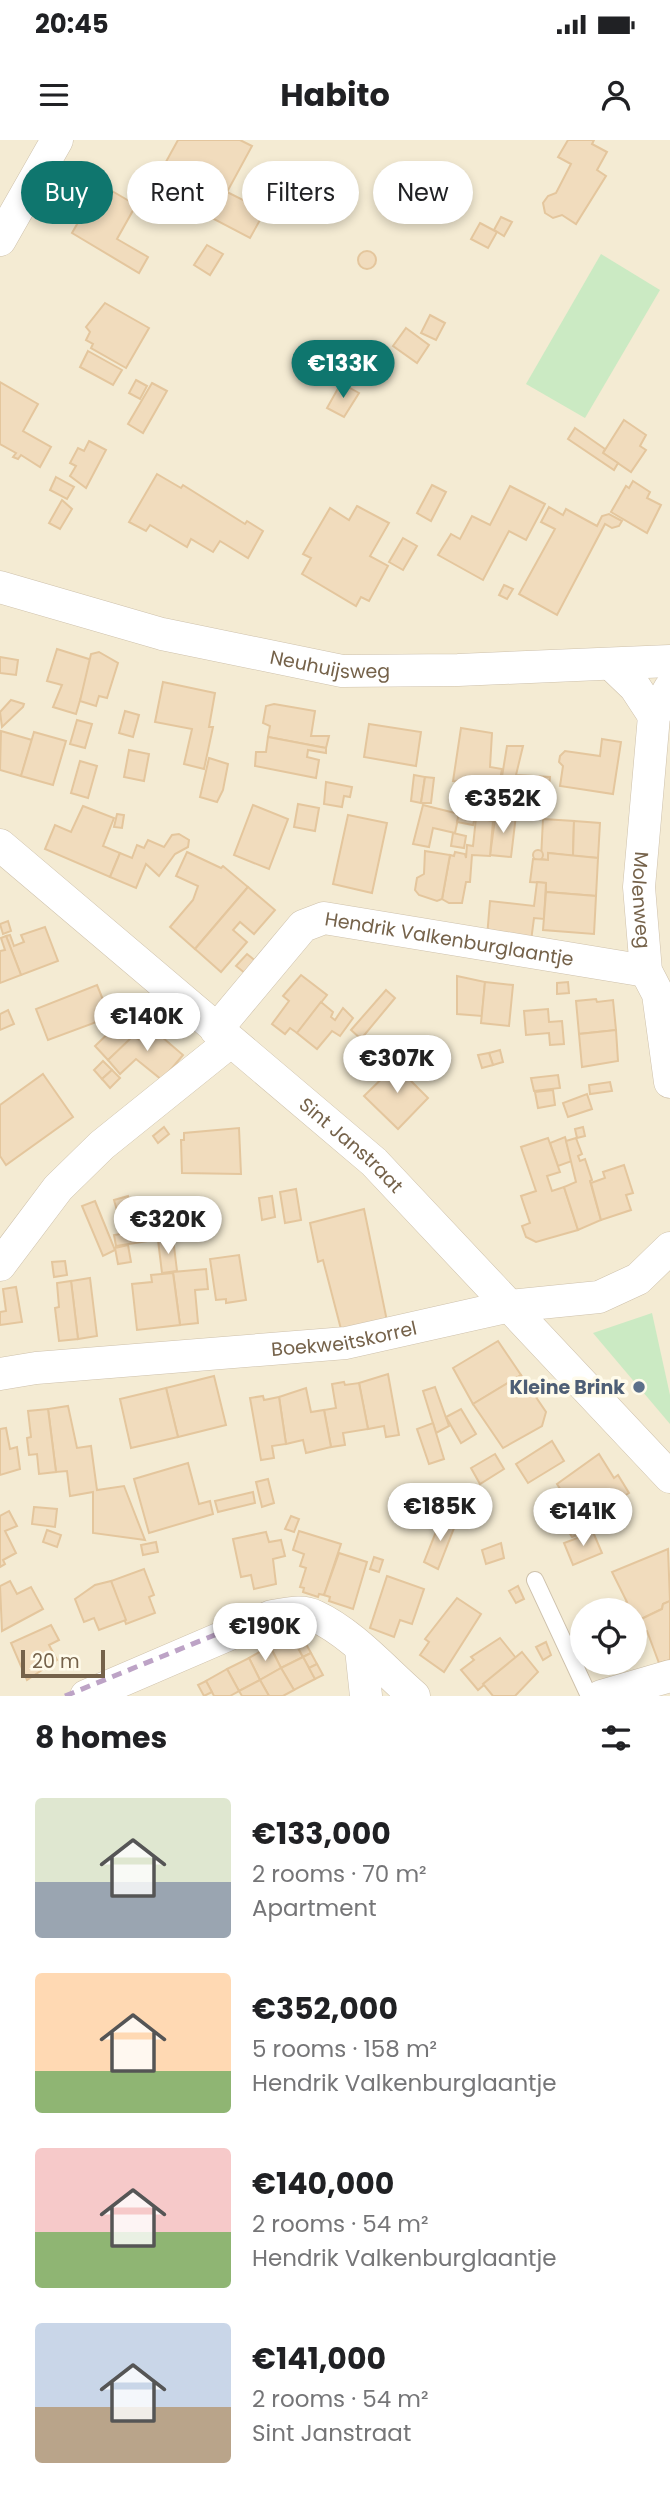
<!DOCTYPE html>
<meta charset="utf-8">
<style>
:root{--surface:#fff;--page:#f2f2f2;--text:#202124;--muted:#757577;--accent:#0f766e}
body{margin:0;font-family:Poppins,sans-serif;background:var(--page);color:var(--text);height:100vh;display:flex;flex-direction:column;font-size:26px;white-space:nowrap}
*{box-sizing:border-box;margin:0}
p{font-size:23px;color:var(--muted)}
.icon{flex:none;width:38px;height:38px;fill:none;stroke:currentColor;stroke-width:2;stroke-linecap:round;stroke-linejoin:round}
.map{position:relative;height:1556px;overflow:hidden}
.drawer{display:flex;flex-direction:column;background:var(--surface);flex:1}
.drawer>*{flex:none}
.top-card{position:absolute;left:21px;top:21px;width:628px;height:63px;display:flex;gap:14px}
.controls{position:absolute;left:570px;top:1458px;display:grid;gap:14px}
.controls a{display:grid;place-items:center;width:77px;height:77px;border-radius:50%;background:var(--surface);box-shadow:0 4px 10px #0003;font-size:35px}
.scale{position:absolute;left:21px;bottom:18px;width:84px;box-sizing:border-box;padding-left:7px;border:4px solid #75624a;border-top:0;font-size:19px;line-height:24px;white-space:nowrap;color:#75624a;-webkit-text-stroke:5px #fffbeb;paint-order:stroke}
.price{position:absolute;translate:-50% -60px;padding:0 16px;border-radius:24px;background:#fff;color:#222;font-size:23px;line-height:46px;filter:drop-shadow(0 2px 4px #0008)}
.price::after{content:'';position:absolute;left:50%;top:42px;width:21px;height:16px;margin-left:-10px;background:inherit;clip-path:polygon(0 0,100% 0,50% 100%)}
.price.active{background:var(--accent);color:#fff}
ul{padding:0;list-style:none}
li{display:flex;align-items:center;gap:21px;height:175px;padding:0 35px}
li span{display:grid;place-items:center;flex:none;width:196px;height:140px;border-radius:7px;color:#555}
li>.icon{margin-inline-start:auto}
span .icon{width:84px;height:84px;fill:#fffc;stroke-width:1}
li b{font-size:30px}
h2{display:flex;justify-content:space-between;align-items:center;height:84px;padding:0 35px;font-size:30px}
.pill{padding:0 24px;border-radius:32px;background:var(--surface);box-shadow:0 4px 10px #0003;font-size:24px;line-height:63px}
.pill.active{background:var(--accent);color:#fff}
.status{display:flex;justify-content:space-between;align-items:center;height:49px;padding:0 35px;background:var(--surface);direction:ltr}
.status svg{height:19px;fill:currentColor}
header{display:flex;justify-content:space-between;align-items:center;height:91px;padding:0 35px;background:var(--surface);font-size:32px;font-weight:700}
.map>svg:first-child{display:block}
.residential{fill:#f4ebd3;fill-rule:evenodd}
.green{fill:#cbeac3}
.building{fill:#f1dcbd;stroke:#e4c69d;stroke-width:2}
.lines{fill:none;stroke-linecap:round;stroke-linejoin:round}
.lane-casing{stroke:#cec1ab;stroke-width:18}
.street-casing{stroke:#cec1ab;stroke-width:33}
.lane{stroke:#fff;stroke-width:16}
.street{stroke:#fff;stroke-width:32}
.rail{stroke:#bda3c6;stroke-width:5;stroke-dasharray:10 7;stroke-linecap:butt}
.service-dot{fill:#5c6f8a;stroke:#fffbeb;stroke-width:2.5}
.labels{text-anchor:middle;stroke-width:7;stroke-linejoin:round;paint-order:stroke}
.street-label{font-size:19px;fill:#75624a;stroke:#fffbeb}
.service-label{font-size:19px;font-weight:bold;fill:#4e5e75;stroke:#fffbeb;text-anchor:end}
</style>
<div class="status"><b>20:45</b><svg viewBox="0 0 49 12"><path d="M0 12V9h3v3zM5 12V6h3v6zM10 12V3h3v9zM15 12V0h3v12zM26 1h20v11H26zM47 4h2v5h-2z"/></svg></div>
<header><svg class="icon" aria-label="menu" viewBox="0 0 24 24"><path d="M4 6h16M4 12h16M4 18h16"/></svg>Habito<svg class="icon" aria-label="person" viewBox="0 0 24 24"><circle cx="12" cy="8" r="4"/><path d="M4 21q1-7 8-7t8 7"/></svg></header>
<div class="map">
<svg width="670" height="1556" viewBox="0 0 670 1556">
<rect width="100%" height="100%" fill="#fcf8e5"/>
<path class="residential" d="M0,0H670V1556H0ZM583,1470H635V1522H583Z"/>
<g class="green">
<path d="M601,114L660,150L585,278L526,244Z"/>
<path d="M652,1173L670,1255V1284L593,1193Z"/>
</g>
<g class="building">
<path d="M178,0H240L252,6L227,52L265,71L250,98L208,76L210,73L206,75L173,57L182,40L162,29Z"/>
<path d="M568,0H594L592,4L607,12L597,30L606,36L576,84L562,75L553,78L545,73L543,63L548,56L556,53L571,24L558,17Z"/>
<path d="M100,44L136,65L117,99L148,117L139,133L72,93Z"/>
<path d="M501,77L512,82L504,96L494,90Z"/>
<path d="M480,83L497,92L488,108L471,99Z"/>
<path d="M207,105L223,114L210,135L194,125Z"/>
<circle cx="367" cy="120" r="9"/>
<path d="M105,163L149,188L126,228L91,208L93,204L86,200L90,192L86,187Z"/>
<path d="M430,175L445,183L436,200L421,193Z"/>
<path d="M406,188L429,205L417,223L393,206Z"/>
<path d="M88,211L122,230L113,245L80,227Z"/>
<path d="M136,240L147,246L140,259L129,253Z"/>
<path d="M0,242L38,264L23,291L51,307L40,327L21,315L18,319L13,317L16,313L0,304Z"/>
<path d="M152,243L167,251L143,293L128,284Z"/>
<path d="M341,243L359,253L344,277L327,268Z"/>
<path d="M624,280L646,295L640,306L646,310L631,332L603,313Z"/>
<path d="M575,288L605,309L603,313L618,323L614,330L568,299Z"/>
<path d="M89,301L106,310L86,348L70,336L76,326L70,323L78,308L84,311Z"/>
<path d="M157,334L181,348L183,345L245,384L247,381L263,391L248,418L220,401L213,412L191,399L187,407L150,385L146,391L129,382Z"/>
<path d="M56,337L74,347L67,359L50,350Z"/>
<path d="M633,341L650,352L647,358L661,365L647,393L611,372L626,346L629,348Z"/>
<path d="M432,345L446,352L431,381L417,373Z"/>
<path d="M510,346L545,364L526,400L509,391L483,440L438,415L451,394L460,399L472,376L490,385Z"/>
<path d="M62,360L72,369L60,389L49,383Z"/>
<path d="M357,366L389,383L370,416L388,426L369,461L361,457L356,466L302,434L311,418L303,414L330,368L349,380Z"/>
<path d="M549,367L563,375L566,369L597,386L602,376L609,374L622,381L619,386L612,388L605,384L557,475L519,454L555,389L541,382Z"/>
<path d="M403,398L417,406L403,430L389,422Z"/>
<path d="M504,445L513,449L507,459L499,455Z"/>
<path d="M57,509L92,520L76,574L53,567L62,545L47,541Z"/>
<path d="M99,512L118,523L107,558L99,556L96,566L80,561L91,514Z"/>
<path d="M0,517L18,520L16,535L0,533Z"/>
<path d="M163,542L215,553L209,587H213L204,629L184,624L192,589L155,582Z"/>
<path d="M11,560L24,564L23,567L2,587L0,572Z"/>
<path d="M274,564L315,571L311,596H329L326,608L268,597L270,586L263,583L266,566Z"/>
<path d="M125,571L139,575L133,597L119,593Z"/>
<path d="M77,580L92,584L85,608L70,604Z"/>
<path d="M369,584L421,592L416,626L364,617Z"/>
<path d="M461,588L492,593L490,627L502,629L493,681L469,676L474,643L453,641Z"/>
<path d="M1,591L32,600L21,636L0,630Z"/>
<path d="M34,592L66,601L53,645L21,636Z"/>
<path d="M268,597L326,608V613L308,610L307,617L319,620L316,638L255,626L256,612H266Z"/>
<path d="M602,599L621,602L613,654L560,646L563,626L559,622L560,616L565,611L600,616Z"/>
<path d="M507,606H523L516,635L550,637L547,669L497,667Z"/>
<path d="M129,610L149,614L144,641L124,637Z"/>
<path d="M209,618L228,624L223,650L217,662L200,657Z"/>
<path d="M80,621L97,626L88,658L71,653Z"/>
<path d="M414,635L425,637L421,663L411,661Z"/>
<path d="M425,637L434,638L431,663H421Z"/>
<path d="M326,642L352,647L350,657L344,656L342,667L324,664Z"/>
<path d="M298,664L319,668L315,691L294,687Z"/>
<path d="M253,665L288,679L269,729L234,715Z"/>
<path d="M423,665L459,674L455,693L433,688L429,707L413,704Z"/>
<path d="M83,666L114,678L103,706L120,713L110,737L45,709L55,685L71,692Z"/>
<path d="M496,672L516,675L511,717L490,715Z"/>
<path d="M117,674L124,675L122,688L114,687Z"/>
<path d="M459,674L475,678L473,685L457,682Z"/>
<path d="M348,675L387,683L372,753L333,744Z"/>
<path d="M476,678L493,681L490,716L472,715L470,742H466L462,763H449L442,759L450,715L454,716L455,712L465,714L466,718L467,705L473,706Z"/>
<path d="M543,679L574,681L573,716L548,713V720L541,719Z"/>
<path d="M574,681L600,683L598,718L573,716Z"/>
<path d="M453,693L466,696L464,708L451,706Z"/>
<path d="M179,694L189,700L188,707L175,714L159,736L146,724L136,748L110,737L120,713L132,718L137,705L144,708L148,700L164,707L172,695Z"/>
<circle cx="538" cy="715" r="5"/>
<path d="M425,711L450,715L442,759L437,761L419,755L415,750L417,738L424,734Z"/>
<path d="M187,712L221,728L223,726L248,747L195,809L170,787L193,760L198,746L176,736Z"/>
<path d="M548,713L598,718L596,756L546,752V743L530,742L533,719L548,720Z"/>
<path d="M537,742L546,743L544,779L534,778L531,801L487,797L490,761L534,766Z"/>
<path d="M248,747L275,770L254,794L240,782L233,790L247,802L221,832L195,809Z"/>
<path d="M546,752L596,756L594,794L543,790Z"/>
<path d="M8,781L11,791L3,794L0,784Z"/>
<path d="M45,787L58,821L21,835L6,796L10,795L14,806L24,802L21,795Z"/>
<path d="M6,796L21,835L0,843V811L5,810L1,798Z"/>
<path d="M247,814L257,822L246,834L236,826Z"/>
<path d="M301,835L327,855L297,893L290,888L285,894L272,884L289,861L283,856Z"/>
<path d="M457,836L485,842L482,876L457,874Z"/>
<path d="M485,842L513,845L509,886L481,883Z"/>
<path d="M568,842L569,853L557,854V843Z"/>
<path d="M97,845L110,877L48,900L36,869Z"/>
<path d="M386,850L395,858L361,899L351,890Z"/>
<path d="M596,859L597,862L613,860L616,890L579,894L576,861Z"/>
<path d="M321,862L333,872L331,877L335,880L343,868L353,878L340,896L332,891L317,909L297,893Z"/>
<path d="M548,869L549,882L562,881L564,904L550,905L549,893L526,895L524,871Z"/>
<path d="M8,870L14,884L0,890V874Z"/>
<path d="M120,882L133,897L108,920L95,906Z"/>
<path d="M148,885L183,915L162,940L136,919L120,934L108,920L133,896L138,899L137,893L143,886Z"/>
<path d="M616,890L618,921L582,927L579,894Z"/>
<path d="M500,910L503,922L493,925L489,913Z"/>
<path d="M489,913L493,925L482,928L478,915Z"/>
<path d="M402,919L416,934L410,940L428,958L398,989L364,956Z"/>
<path d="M103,921L112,930L102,939L94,930Z"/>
<path d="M112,930L120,938L110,948L102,939Z"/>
<path d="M43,934L73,977L6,1025L0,1016V965Z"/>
<path d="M558,935L560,948L534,951L531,938Z"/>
<path d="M610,942L612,951L590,954L589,945Z"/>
<path d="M553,950L555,965L538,968L535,952Z"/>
<path d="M587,954L592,969L568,977L563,963Z"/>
<path d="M164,987L169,994L158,1003L153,996Z"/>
<path d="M583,987L585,996L577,998L575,989Z"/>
<path d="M239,988L241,1034L182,1033L181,1000H184V993Z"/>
<path d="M565,997L572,1021L558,1026L550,1003Z"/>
<path d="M548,998L560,1032L547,1036L552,1051L564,1047L578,1090L536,1102L526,1097L522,1086L530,1083L521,1056L536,1051L521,1007Z"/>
<path d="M576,998L582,1014L578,1016L580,1021L585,1019L592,1040L590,1041L601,1080L578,1090L564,1047L576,1042L566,1001Z"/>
<path d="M624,1025L633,1053L626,1055L631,1070L601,1080L591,1043L605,1038L603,1032Z"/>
<path d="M296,1049L301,1080L285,1083L280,1052Z"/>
<path d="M128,1056L138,1089L123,1092L114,1060Z"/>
<path d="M272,1056L275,1077L262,1080L259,1058Z"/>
<path d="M95,1061L115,1110L103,1116L82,1066Z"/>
<path d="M364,1069L387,1181L342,1193L323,1120L318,1122L310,1083Z"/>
<path d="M146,1090L148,1101L116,1106L114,1095Z"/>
<path d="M173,1098L177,1131L162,1133L158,1100Z"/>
<path d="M128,1105L131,1122L118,1124L115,1108Z"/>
<path d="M239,1115L246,1160L226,1163V1159L216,1160L210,1119Z"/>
<path d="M65,1121L67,1135L54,1137L52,1122Z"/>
<path d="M206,1129L208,1149L195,1150L198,1183L180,1185L173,1132Z"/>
<path d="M173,1133L180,1185L137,1190L132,1144L152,1142L151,1135Z"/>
<path d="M90,1138L97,1196L78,1199L71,1141Z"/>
<path d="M71,1141L78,1199L59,1201L55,1168L59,1167L57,1143Z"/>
<path d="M16,1147L22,1182L0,1185V1172L6,1171L3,1149Z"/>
<path d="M498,1201L521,1235L473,1264L453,1228Z"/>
<path d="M388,1234L399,1295L386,1297L384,1286L368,1289L359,1243Z"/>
<path d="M521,1235L546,1272L542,1286L503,1308L473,1264Z"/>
<path d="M214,1236L226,1285L178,1297L166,1248Z"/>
<path d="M344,1242L345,1245L359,1243L368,1289L343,1293L345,1305L331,1307L324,1270L336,1268L332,1244Z"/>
<path d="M435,1247L449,1286L436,1293L423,1251Z"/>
<path d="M166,1248L178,1297L131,1308L120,1259Z"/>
<path d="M306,1248L311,1272L324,1270L331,1307L306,1313L303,1300L286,1304L279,1257Z"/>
<path d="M263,1256L264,1260L279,1257L286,1304L272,1306L274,1318L261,1320L250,1258Z"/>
<path d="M68,1266L77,1308L91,1306L97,1350L124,1346L145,1400L93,1393V1352L70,1356L67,1331L56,1332L48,1269Z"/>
<path d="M48,1269L56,1332L39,1334L37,1314L29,1315L27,1298L31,1297L28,1271Z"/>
<path d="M461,1269L476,1294L461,1303L446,1277Z"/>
<path d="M433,1283L444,1319L429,1324L417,1289Z"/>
<path d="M6,1288L10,1309L17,1307L20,1329L0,1335V1289Z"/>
<path d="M552,1301L564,1321L528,1343L516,1324Z"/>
<path d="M495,1314L504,1329L480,1344L471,1328Z"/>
<path d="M599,1314L614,1338L618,1335L629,1353L590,1377L597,1388L572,1397L554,1367L567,1360L557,1344Z"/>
<path d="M188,1323L199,1364L210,1361L213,1374L149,1393L134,1339Z"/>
<path d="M268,1339L274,1363L262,1367L256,1342Z"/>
<path d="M445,1347L453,1350L448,1364L423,1355L425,1352Z"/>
<path d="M253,1352L255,1363L218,1372L215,1361Z"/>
<circle cx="406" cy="1371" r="10"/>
<path d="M34,1367L57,1369L55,1387L32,1384Z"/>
<path d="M9,1371L17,1386L5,1391L16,1413L3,1420L5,1424L0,1427V1376Z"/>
<path d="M291,1376L299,1379L294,1392L285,1389Z"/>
<path d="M441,1379L456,1383L438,1429L424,1422Z"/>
<path d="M47,1390L61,1395L57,1407L43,1402Z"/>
<path d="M299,1391L341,1404L324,1455L319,1454L318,1457L303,1452L304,1448L300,1447L306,1428L300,1426L304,1414L293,1410Z"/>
<path d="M266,1392L269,1402L281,1400L285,1416L273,1419L276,1444L254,1449L251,1435L241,1437L233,1399Z"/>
<path d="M593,1392L602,1413L573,1425L564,1403Z"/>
<path d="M156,1402L158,1412L143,1415L141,1405Z"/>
<path d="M501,1403L504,1418L486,1424L482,1410Z"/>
<path d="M668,1409L670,1461L663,1464L662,1469L635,1482V1470H611L627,1462L612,1432Z"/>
<path d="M339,1413L367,1422L353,1469L329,1461L330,1457L324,1455Z"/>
<path d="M374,1417L383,1420L379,1432L370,1429Z"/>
<path d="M144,1429L154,1455L149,1457L155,1473L126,1484L111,1441Z"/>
<path d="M387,1436L424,1449L412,1484L400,1480L394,1497L370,1488Z"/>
<path d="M10,1441L17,1454L31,1447L43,1469L2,1491L0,1446Z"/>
<path d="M111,1441L126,1480L99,1490L94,1478L84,1482L75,1459L95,1445Z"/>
<path d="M518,1446L524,1459L516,1463L509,1451Z"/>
<path d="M457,1458L481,1474L444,1532L420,1515L429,1502L425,1499Z"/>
<path d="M670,1461V1520L659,1523L647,1491L635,1495V1482L662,1469L663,1464Z"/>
<path d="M51,1485L59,1500L49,1505L57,1520L27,1540L11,1503Z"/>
<path d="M299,1491L305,1502L297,1506L291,1495Z"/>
<path d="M291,1495L303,1517L281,1528L270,1506Z"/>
<path d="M500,1498L516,1518L478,1550L461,1530L474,1520L471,1517Z"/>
<path d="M305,1502L311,1513L303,1517L297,1506Z"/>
<path d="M546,1502L551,1515L543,1520L536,1507Z"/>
<path d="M270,1506L281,1528L260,1540L249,1518Z"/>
<path d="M522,1512L538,1532L515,1556H493L483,1544Z"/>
<path d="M311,1513L317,1524L309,1528L303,1517Z"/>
<path d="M303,1517L315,1539L294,1550L281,1528Z"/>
<path d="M249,1518L260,1540L239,1551L227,1529Z"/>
<path d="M317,1524L323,1535L315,1539L309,1528Z"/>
<path d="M281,1528L294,1550L283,1556H269L260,1540Z"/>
<path d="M227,1529L239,1551L230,1556H214L206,1541Z"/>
<path d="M260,1540L269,1556H242L239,1551Z"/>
<path d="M206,1541L212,1552L204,1556L198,1545Z"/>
</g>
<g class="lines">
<g class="lane-casing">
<path id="lane" d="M535,1440L589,1556"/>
</g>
<g class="street-casing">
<g id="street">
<path d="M0,100L57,0"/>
<path id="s1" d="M0,447L162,494L342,531L458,530L670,521"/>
<path d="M611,524L635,547L654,576"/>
<path id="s2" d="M670,548L654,576L639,747L646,831L658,854L670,942"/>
<path id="s3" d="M0,705L374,1022L670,1337"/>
<path id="s4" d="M216,890L303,786L324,778L646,831"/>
<path d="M0,1125L58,1048L102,1005L230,902"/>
<path id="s5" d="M0,1234L36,1228L346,1203L510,1166L599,1157L638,1139L670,1108"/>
<path d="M361,1509L366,1556"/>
<path d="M86,1556L272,1476C286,1474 302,1469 315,1476C352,1493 384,1530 414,1556"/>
<path d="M601,1556L670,1536"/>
</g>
</g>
<use href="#lane" class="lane"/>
<use href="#street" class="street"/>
<path class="rail" d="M65,1556L249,1481"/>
</g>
<circle class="service-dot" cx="639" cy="1247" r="7"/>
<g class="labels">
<g class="street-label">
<text dy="7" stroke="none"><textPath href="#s1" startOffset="340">Neuhuijsweg</textPath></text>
<text dy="7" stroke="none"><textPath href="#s2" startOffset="217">Molenweg</textPath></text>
<text dy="7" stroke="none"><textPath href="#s4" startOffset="285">Hendrik Valkenburglaantje</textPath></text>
<text dy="7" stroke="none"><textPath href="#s3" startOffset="462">Sint Janstraat</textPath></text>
<text dy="7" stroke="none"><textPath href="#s5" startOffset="346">Boekweitskorrel</textPath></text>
</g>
<g class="service-label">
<text x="625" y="1254">Kleine Brink</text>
</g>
</g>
</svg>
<div class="controls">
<a><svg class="icon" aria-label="locate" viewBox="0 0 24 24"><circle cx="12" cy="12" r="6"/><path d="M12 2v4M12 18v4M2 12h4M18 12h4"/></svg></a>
</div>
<div class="scale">20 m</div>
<b class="price active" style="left:343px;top:260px">€133K</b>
<b class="price" style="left:503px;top:695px">€352K</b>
<b class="price" style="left:147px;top:913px">€140K</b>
<b class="price" style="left:397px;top:955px">€307K</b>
<b class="price" style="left:168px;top:1116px">€320K</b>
<b class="price" style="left:440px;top:1403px">€185K</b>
<b class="price" style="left:583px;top:1408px">€141K</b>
<b class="price" style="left:265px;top:1523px">€190K</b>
<div class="top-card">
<a class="pill active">Buy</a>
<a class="pill">Rent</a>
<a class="pill">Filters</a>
<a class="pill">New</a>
</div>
</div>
<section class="drawer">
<h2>8 homes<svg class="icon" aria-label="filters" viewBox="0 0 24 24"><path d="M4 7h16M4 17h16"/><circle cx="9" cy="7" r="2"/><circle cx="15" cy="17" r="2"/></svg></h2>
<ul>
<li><span style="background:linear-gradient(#dfe7d0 60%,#9aa5b1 0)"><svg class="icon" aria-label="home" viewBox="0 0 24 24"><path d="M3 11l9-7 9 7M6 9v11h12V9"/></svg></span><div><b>€133,000</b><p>2 rooms · 70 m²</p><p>Apartment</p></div></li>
<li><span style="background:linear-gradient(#ffd9b3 70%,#8fb573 0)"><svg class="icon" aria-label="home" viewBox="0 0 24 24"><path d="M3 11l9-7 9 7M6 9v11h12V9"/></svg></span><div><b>€352,000</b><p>5 rooms · 158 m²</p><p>Hendrik Valkenburglaantje</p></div></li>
<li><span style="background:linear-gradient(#f6c9c9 60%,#8fb573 0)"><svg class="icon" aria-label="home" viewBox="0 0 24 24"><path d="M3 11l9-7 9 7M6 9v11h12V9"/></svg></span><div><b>€140,000</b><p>2 rooms · 54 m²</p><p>Hendrik Valkenburglaantje</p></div></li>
<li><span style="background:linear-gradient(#c9d6e8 60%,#b9a48a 0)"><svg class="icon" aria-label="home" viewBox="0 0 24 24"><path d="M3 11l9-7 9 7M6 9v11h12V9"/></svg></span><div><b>€141,000</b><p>2 rooms · 54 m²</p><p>Sint Janstraat</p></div></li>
</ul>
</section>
